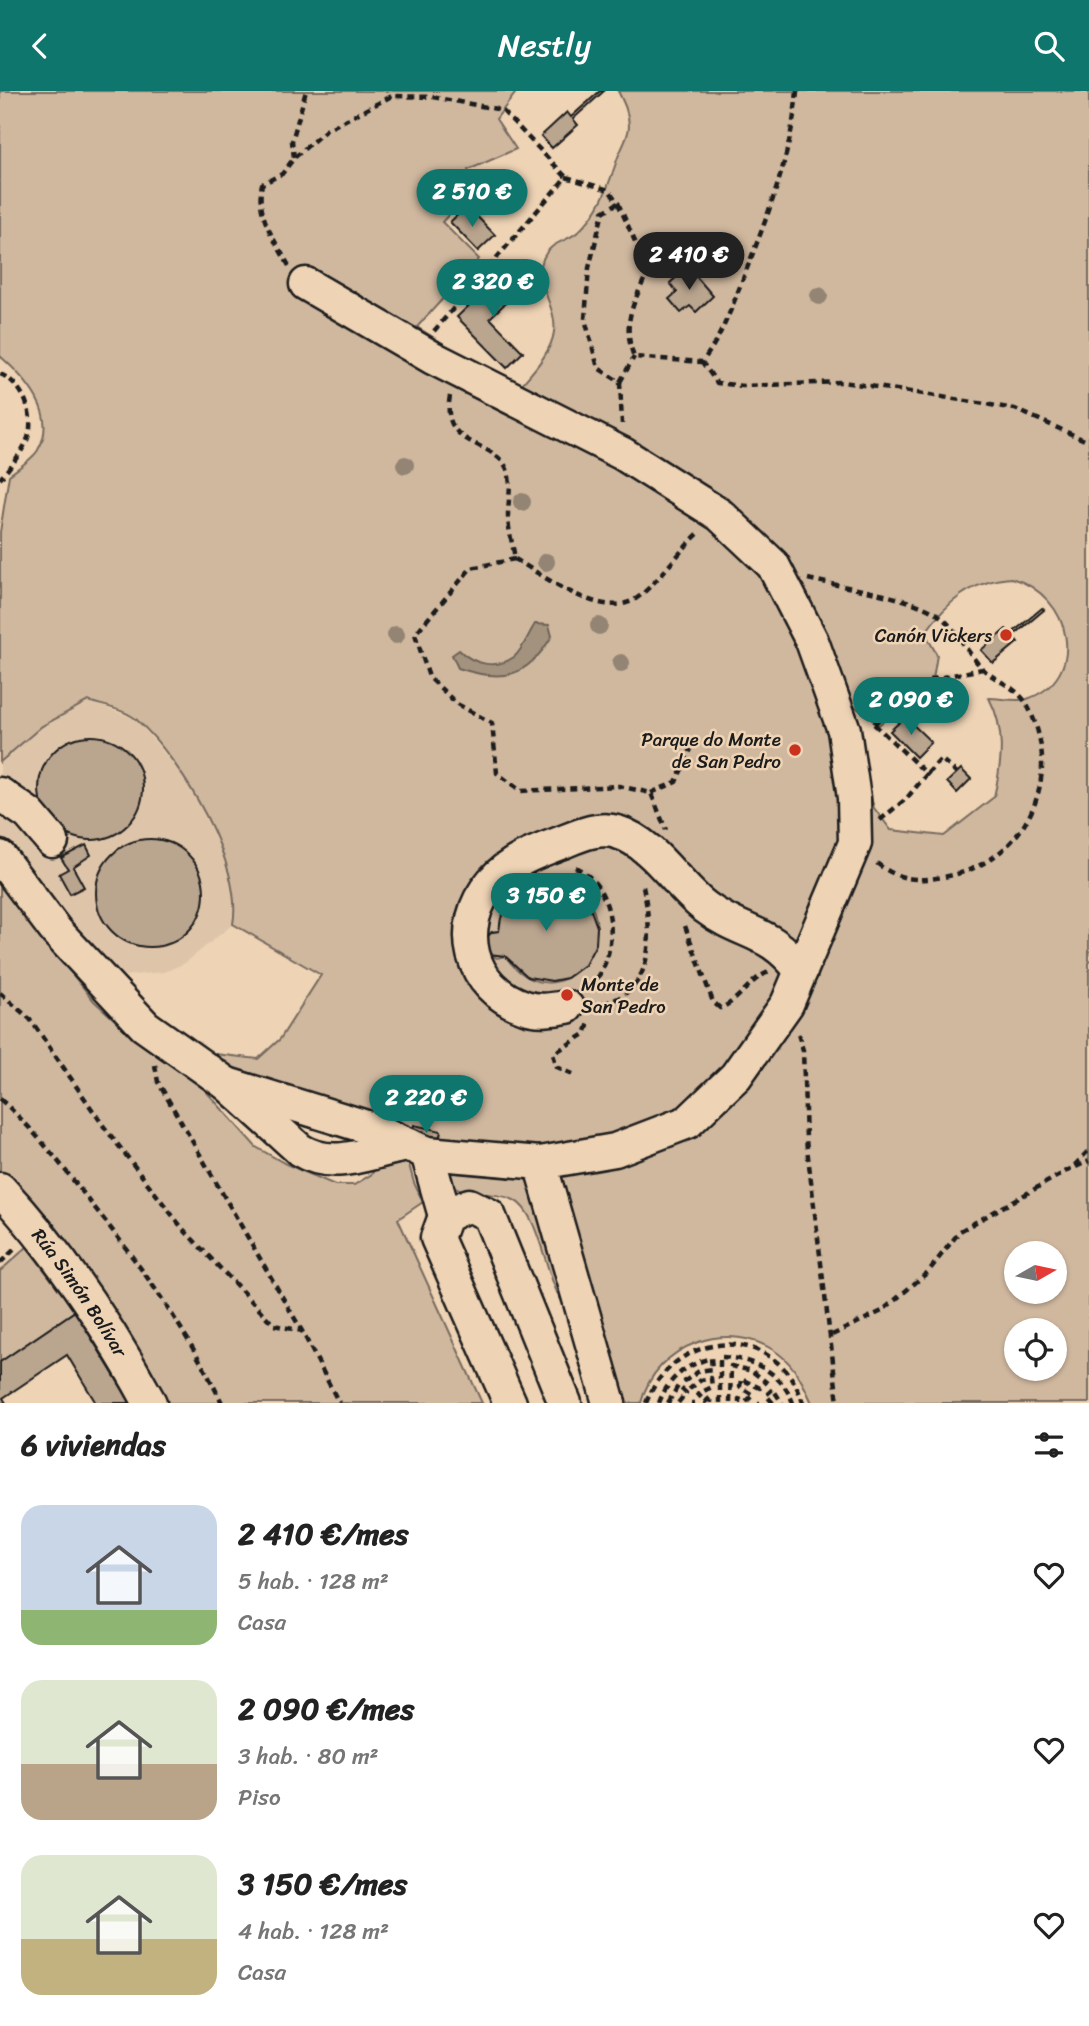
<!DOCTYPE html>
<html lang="es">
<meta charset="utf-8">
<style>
:root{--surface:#fff;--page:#f6f6f6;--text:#222;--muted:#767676;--accent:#0f766e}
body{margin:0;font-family:Sriracha,sans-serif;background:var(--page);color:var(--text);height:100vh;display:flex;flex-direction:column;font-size:26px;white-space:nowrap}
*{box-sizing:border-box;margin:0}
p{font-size:23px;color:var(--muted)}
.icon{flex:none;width:38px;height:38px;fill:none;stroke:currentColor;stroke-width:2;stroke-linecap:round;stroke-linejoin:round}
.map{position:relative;height:1312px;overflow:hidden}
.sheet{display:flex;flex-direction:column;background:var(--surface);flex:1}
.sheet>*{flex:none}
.needle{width:46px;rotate:81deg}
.buttons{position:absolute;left:1004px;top:1150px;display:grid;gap:14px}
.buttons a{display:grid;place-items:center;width:63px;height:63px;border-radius:50%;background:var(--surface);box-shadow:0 2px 5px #0004;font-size:35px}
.price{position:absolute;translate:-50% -60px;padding:0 16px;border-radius:24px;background:var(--accent);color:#fff;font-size:23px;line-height:46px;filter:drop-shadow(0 2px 4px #0008)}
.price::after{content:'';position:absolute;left:50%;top:42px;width:21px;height:16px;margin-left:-10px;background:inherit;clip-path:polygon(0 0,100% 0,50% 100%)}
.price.selected{background:#222;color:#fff}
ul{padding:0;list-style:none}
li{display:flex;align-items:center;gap:21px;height:175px;padding:0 21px}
li span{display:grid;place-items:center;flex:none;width:196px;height:140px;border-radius:21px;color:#555}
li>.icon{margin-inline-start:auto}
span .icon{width:84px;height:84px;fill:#fffc;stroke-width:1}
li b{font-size:30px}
h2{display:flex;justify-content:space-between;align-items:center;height:84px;padding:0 21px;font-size:30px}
header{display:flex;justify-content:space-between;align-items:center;height:91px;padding:0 21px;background:var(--accent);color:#fff;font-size:32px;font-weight:600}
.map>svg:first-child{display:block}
.built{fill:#dec5aa}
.green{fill:#d0b89f;stroke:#766a5e;stroke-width:2;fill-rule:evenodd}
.water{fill:#a3927e;stroke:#6d6357;stroke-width:2}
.building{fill:#baa58f;stroke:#1c1c1c;stroke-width:2}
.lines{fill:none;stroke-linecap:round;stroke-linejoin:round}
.minor-casing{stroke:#1c1c1c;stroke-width:37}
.path{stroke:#1c1c1c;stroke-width:4.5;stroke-dasharray:7 5;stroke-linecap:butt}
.minor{stroke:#eed3b5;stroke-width:32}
.tree{fill:#938473}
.poi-dot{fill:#c8321e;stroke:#eed3b5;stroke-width:2.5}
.labels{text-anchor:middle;stroke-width:5;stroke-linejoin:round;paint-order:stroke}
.poi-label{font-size:19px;fill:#1c1c1c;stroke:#eed3b5;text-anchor:end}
.street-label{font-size:19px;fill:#1c1c1c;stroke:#eed3b5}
</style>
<header><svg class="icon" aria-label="back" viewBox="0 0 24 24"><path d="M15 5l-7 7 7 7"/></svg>Nestly<svg class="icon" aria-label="search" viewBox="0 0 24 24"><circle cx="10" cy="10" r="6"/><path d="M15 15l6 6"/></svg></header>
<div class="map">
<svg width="1089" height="1312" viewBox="0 0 1089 1312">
<rect width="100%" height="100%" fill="#eed3b5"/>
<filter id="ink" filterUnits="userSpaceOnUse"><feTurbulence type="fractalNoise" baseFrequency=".0143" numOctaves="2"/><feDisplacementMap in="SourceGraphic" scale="14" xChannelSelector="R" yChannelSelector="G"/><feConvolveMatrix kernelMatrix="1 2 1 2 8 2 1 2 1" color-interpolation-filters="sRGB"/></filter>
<g filter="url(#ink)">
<path class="built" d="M88,610L136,628L191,694L226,770L236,815L233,833L185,872L164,881L124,885L109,881L70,840L0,748V671L42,635Z"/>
<g class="green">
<path d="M0,0H517L496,28L516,58L468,79L476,94L442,131L479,168L417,236L517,299C531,282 551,263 554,241C558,216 533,192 543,168C551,149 566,152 579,140C602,118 608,95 618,66C622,56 629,45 629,35C629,22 624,12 618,0H1089V1312H812C804,1294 796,1276 779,1263C730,1226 655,1253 641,1312H622L547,1062L438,1054L227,980L215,963L258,968L280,948L321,884L233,833C244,774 181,669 138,630C127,619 103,615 88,610L42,635L0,671V441L9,384C18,377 33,368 38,359C59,323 25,287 0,265ZM1011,487C1073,504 1089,587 1027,608C1016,611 1000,607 989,607C1006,639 1002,671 994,706L944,745L891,739L874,717L844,607L879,634L933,588L937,564L925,542C947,511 971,490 1011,487ZM550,792C650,805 568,950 505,865L497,867L489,863L485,848L492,841L499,840C502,811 522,794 550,792ZM1017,1162H1055V1200H1017ZM1017,1239H1055V1278H1017Z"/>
<path d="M0,793L94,910L129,942L204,998L256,1056L286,1073L335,1094H354L372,1083L378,1070H408L414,1092L423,1111L398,1128L482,1312H163L0,1083Z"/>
<path d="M454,1071L519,1082L531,1094L565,1214C546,1194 541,1122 514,1109C490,1097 462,1110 444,1086Z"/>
<path d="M27,1156L75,1220L0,1271V1180Z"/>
</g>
<path class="water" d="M535,533L549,534L552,545C527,587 503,592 458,577L452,564L459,559C473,573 496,579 514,566C522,560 529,542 535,533Z"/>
<g class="building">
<path d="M600,0H604L573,28L578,34L552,57L541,45L567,21L571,26Z"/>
<path d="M467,115L495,144L478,160L450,131Z"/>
<path d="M688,176L713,205L696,221L690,215L681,222L669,208L677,201L670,192Z"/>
<path d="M505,180L521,197L490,227L523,261L507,277L457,226Z"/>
<path d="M1042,517L1044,519L1013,545L1018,551L993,572L981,559L1006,538L1011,543Z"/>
<path d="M905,626L931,651L916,666L890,640Z"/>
<circle cx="91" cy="697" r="52"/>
<path d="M961,678L971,688L957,702L947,691Z"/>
<circle cx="150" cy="802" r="54"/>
<path d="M86,754L91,764L73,776L84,796L70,803L59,783L68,778L61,767Z"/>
<path d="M541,793L560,794L577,801L589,814L597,836L596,853L585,874L567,887L552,890L528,886L505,865L489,863L485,848L492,841L499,840L501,827L511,810L525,798Z"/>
<path d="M414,1034L441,1040L438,1054L411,1047Z"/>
<path d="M75,1220L131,1312H96L67,1264L3,1307L6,1312H0V1271Z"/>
</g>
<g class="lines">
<g class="minor-casing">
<g id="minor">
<path d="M306,193L433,267L623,363L720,424L773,474L812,550L844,639L854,707L855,752L787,913L736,985L688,1031L615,1059L540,1072"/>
<path d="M0,703L29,723L52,750"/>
<path d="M0,766L56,840L145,935L227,993L300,1059C336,1081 371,1059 409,1054"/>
<path d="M567,916C553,918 539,921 525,916C469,898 454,835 492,791C509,771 536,761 560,752C578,745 598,735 617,741C654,752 676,794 705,816C743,845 769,837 801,880"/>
<path d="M227,993L376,1039L427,1062L540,1072L609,1312"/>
<path d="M427,1062L445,1125"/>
<path id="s1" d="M0,1098C60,1162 108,1235 150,1312"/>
<path d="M510,1312L437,1147L445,1125L469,1114L489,1124L565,1312"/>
</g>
</g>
<g class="path">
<path d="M797,0C791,66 768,124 744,185C732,216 722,245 702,271L717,292L743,295L843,291L930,304L1015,318L1089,351"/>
<path d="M294,67L292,50L306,0"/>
<path d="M566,86L609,99L618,112L603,121L589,177L585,228L598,277L620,291L634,266"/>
<path d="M618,112L648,180C634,212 621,231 634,266L702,271"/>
<path d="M289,175C275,149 255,124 262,93L282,83L294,67L326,39L392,5L433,6L502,19L566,86L434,240"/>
<path d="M0,283C20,291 32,316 30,337C29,355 11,374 0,388"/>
<path d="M620,291L622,333"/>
<path d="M450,305C440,357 491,348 506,376C513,390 508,409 508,424C508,439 513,454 515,468C546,486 607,534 641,504C663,485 679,460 700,441"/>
<path d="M515,468L471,477L415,543L429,586L457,613L492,632L497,682L521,700L619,695L651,702L666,739"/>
<path d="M808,488C842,496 909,505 937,523C954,534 966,560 981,576C994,590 1015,594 1026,612C1067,685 1026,773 943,786C914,791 896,788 874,770"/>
<path d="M874,633L927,683L906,708L880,729"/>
<path d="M874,633L912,599L933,588L982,578"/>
<path d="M927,683L941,668L957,682"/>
<path d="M651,702L676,691L691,658"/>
<path d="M575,776C619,797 622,869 586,900"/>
<path d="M685,835L713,911L720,917C739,911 749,888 769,881"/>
<path d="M0,902L30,928L105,1037L183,1138L274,1234L302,1240"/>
<path d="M591,914C659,909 653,839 642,791"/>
<path d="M798,943L803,959L806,1049L838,1312"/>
<path d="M155,974L158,991L302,1240L339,1312"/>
<path d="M573,983L557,976L553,963L585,943L589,932"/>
<path d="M0,1008C35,1039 62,1075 91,1112C141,1175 187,1239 222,1312"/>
<path d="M1076,1076L1089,1070"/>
<path d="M0,1172L17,1156"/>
<path d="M832,1244L882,1220L928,1181L960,1140L1072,1077L1089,1059"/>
<path d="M646,1312C675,1236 779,1232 803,1312"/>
<path d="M659,1312C668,1287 686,1274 711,1267L712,1278L699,1280L685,1290L691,1297L701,1289L711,1287L712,1296L698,1303L705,1311L711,1306V1312"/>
<path d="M668,1312L678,1295L686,1302L678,1312"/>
<path d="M691,1312H695"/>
<path d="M720,1312V1266C752,1267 782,1281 793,1312"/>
<path d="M730,1312L731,1275L752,1280L766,1291L760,1297L741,1288L740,1296L753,1304L746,1311L739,1308V1312"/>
<path d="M758,1312H760"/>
<path d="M773,1312L766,1304L773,1298L782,1312"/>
</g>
<use href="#minor" class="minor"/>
</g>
<g class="tree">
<circle cx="819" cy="205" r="9"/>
<circle cx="405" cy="374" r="9"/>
<circle cx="522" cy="411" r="9"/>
<circle cx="546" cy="471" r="9"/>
<circle cx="599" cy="535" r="9"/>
<circle cx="396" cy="544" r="9"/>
<circle cx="621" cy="572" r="9"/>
</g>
</g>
<g class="poi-dot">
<circle cx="1006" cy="544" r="7"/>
<circle cx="795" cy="659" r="7"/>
<circle cx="567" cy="904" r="7"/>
</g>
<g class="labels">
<g class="poi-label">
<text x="992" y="551">Canón Vickers</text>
<text x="781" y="655">Parque do Monte<tspan x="781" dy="22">de San Pedro</tspan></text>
<text x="581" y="900" text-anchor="start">Monte de<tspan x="581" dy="22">San Pedro</tspan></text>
</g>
<g class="street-label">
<text dy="7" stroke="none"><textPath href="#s1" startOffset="131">Rúa Simón Bolívar</textPath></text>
</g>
</g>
</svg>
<div class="buttons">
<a><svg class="needle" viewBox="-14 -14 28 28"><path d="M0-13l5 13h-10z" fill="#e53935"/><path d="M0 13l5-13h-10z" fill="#767676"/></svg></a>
<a><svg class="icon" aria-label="locate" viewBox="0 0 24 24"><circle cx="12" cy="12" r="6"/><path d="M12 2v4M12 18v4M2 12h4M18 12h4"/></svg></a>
</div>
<b class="price" style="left:472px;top:138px">2 510 €</b>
<b class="price selected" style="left:689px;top:201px">2 410 €</b>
<b class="price" style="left:493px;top:228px">2 320 €</b>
<b class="price" style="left:911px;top:646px">2 090 €</b>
<b class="price" style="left:546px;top:842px">3 150 €</b>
<b class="price" style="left:426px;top:1044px">2 220 €</b>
</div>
<section class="sheet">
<h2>6 viviendas<svg class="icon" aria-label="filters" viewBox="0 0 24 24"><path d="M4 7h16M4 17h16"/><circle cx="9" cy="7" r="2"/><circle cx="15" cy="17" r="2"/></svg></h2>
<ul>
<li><span style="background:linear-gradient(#c9d6e8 75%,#8fb573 0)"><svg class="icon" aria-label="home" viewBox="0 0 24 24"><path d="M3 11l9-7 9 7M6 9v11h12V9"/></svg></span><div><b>2 410 €/mes</b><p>5 hab. · 128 m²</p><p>Casa</p></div><svg class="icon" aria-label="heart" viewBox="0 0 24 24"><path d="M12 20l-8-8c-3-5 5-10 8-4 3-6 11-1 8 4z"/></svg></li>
<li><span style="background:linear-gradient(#dfe7d0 60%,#b9a48a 0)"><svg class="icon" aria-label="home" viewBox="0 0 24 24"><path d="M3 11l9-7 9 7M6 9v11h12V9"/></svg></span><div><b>2 090 €/mes</b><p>3 hab. · 80 m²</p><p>Piso</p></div><svg class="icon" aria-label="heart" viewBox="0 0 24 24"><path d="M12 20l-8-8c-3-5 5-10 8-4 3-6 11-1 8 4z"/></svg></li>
<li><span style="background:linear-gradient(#dfe7d0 60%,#c2b280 0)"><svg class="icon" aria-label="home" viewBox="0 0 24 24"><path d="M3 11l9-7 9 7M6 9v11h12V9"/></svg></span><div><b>3 150 €/mes</b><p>4 hab. · 128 m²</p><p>Casa</p></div><svg class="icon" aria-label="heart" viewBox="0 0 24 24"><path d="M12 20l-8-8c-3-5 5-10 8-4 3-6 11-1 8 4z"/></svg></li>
</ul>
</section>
